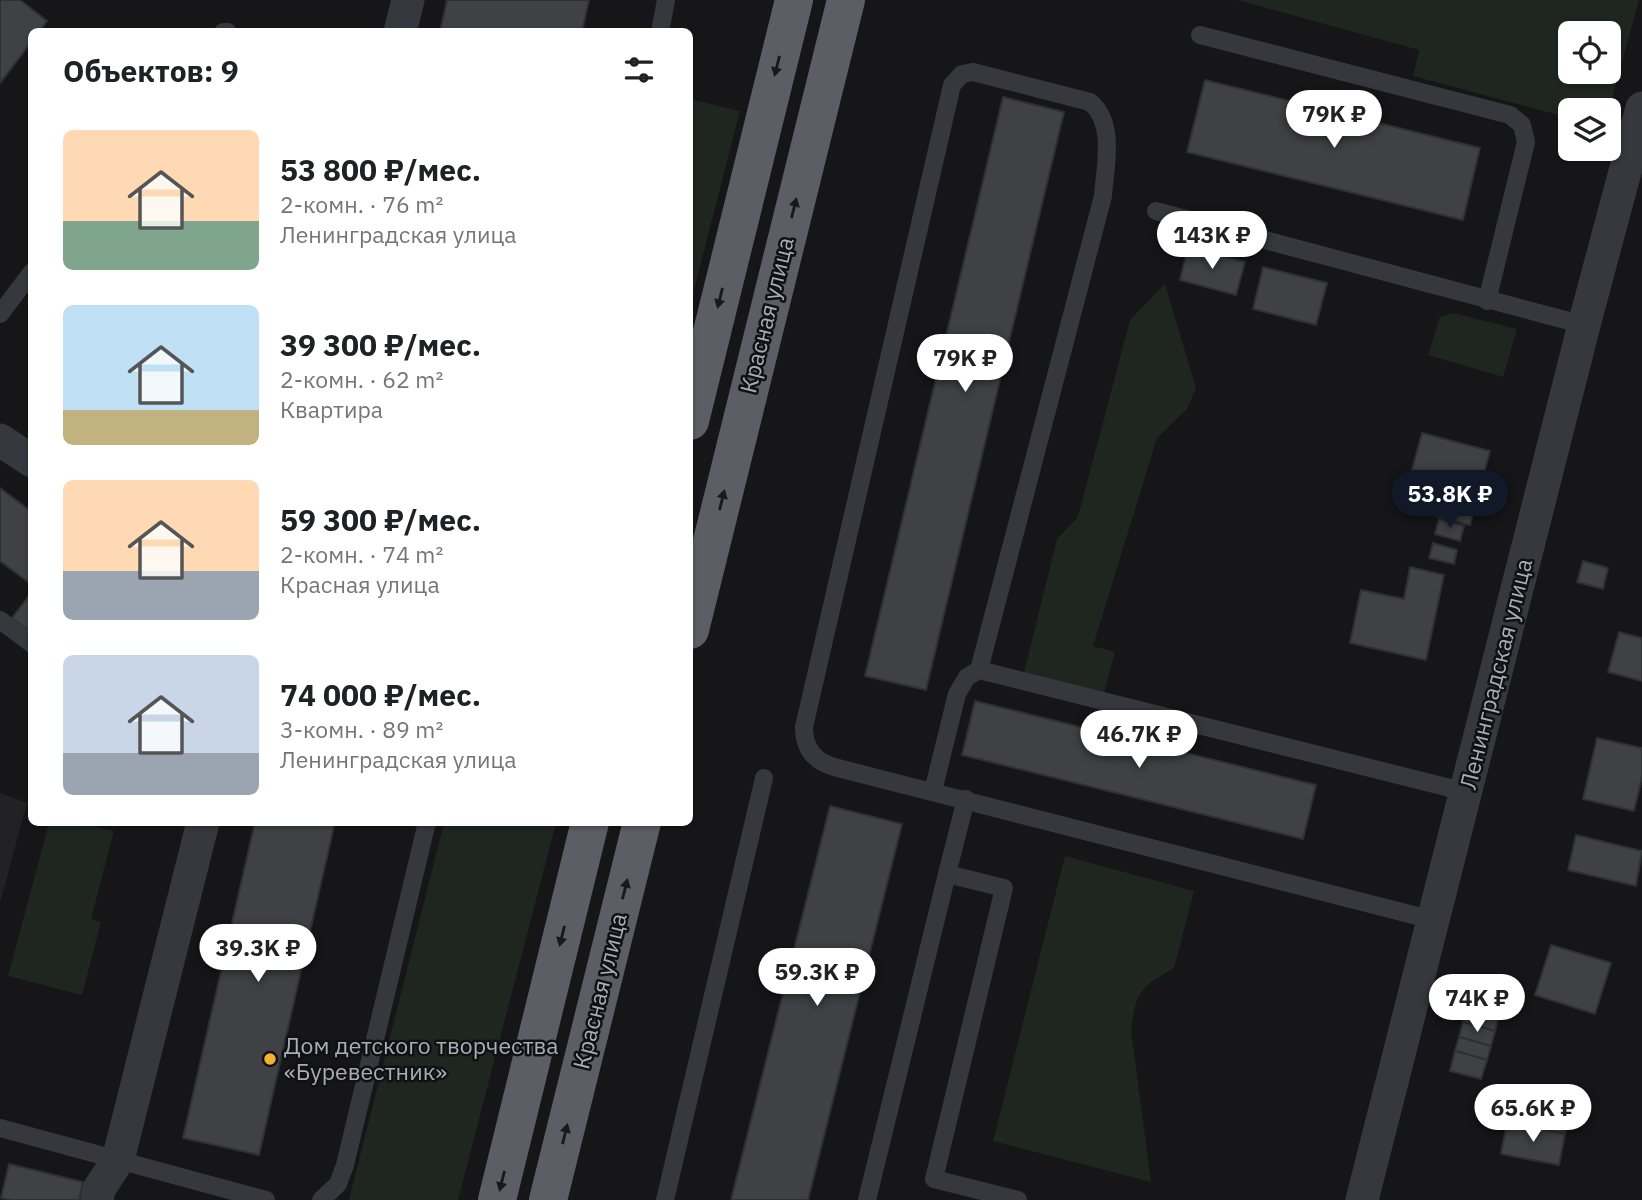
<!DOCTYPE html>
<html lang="ru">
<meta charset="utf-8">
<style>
:root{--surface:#fff;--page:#f2f2f2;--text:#202124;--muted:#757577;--accent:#111827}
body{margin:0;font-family:"IBM Plex Sans",sans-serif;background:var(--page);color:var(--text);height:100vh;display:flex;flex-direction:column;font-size:26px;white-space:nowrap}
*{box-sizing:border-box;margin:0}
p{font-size:23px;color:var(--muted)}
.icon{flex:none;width:38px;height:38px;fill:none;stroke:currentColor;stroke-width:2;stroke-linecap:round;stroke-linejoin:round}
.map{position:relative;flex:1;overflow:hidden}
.panel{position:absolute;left:28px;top:28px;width:665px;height:798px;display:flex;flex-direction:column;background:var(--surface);border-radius:10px;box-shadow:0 2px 5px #0004}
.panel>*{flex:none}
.tools{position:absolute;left:1558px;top:21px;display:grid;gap:14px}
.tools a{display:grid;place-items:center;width:63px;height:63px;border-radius:10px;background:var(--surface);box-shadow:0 2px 5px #0004;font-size:35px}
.price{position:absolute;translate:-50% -60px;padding:0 16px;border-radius:24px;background:#fff;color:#222;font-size:23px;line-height:46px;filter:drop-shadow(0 2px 4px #0008)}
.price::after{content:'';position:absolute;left:50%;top:42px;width:21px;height:16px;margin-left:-10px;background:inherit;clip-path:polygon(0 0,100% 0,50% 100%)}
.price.on{background:var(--accent);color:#fff}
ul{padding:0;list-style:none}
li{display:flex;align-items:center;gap:21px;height:175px;padding:0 35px}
li span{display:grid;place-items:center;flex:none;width:196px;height:140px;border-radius:10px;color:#555}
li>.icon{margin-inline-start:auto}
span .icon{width:84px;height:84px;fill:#fffc;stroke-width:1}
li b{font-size:30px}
h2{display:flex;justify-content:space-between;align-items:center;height:84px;padding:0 35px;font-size:30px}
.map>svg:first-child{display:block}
.built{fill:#222225}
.green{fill:#1e261f;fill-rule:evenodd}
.building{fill:#404145;stroke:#303034;stroke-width:2}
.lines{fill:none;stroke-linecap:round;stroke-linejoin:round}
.service{stroke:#37383d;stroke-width:18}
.minor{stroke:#37383d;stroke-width:33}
.trunk{stroke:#5b5e65;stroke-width:38}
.oneway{fill:#18191b}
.poi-dot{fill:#f2b134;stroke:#111113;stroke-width:2.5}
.labels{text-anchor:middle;stroke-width:5;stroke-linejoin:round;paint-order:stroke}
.street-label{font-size:23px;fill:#a8adb8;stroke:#111113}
.poi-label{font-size:23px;fill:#a8adb8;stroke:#111113;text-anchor:start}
</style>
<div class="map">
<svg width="1642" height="1200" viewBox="0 0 1642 1200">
<rect width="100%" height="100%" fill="#161618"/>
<path class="built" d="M0,793L27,803L0,903Z"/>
<g class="green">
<path d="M1237,0H1639L1608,114V110H1570V118L1413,76L1419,50ZM1570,33H1608V72H1570Z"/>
<path d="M690,99L740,111L690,305Z"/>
<path d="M1165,284L1196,388L1187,409L1157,438L1093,646L1115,652L1102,701L1022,681L1057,539L1078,517L1130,320Z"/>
<path d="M1453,313L1517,329L1503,377L1428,355L1440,317Z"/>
<path d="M49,823H81L114,831L91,919L101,922L82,995L8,976Z"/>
<path d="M444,823H556L458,1200H349Z"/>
<path d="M1065,856L1194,891L1174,968C1140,988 1137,989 1131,1030L1151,1182L993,1141Z"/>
</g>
<g class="building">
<path d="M0,0H20L47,21L39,32H32V41L0,83Z"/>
<path d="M447,0H589L582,32H440Z"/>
<path d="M1205,80L1480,148L1463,220L1187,152Z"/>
<path d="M1003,97L1064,112L926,690L865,676Z"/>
<path d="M1188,247L1245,262L1236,295L1180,280Z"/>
<path d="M1263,267L1327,283L1316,325L1253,309Z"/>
<path d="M1422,433L1490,451L1480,488L1412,470Z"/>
<path d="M1412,470L1480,488L1470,525L1402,507Z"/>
<path d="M0,488L32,512V585L0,561Z"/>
<path d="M1439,519L1464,526L1460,541L1435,534Z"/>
<path d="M1433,543L1457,550L1454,564L1429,558Z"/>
<path d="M1583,561L1608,568L1603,589L1577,582Z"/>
<path d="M1410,567L1444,575L1426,660L1350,643L1361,590L1404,599Z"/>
<path d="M32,592V633L12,618Z"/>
<path d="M1619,632L1642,638V681L1608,672Z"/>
<path d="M975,701L1316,785L1303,839L962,755Z"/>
<path d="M1597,738L1642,748V777L1634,811L1583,799Z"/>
<path d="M830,806L902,824L808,1200H731Z"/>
<path d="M255,822H335L259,1155L183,1138Z"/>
<path d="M1576,835L1642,851L1636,886L1568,870Z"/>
<path d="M1551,945L1611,963L1595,1014L1535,995Z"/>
<path d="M1469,1000L1500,1009L1495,1031L1463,1022Z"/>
<path d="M1463,1022L1495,1031L1491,1046L1459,1037Z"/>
<path d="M1459,1037L1491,1046L1487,1060L1455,1051Z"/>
<path d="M1455,1051L1487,1060L1481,1079L1450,1071Z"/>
<path d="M1514,1090L1571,1102L1565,1134L1507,1122Z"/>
<path d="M1507,1122L1565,1134L1559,1165L1501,1154Z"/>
<path d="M9,1164L83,1182L79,1200H10L1,1198Z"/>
</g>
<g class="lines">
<g class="service">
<path d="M223,32H228"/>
<path d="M660,32L666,0"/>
<path d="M1200,35L1510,115L1522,125L1526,142L1487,301"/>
<path d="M1156,211L1584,325"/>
<path d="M0,314L32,272"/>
<path d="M0,620L32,644"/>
<path d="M979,670L1466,792"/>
<path d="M933,791L957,694L967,677L979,670L1103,196C1105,167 1116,123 1090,102L973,72L962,74L952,85L804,727C804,748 814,761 834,767L1433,920"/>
<path d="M947,874L966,799"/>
<path d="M0,1128L266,1200"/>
<path d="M321,1200L338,1184L345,1165L427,822"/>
<path d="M665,1200L764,778"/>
<path d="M867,1200L947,874L1004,888L934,1179L1018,1200"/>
</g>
<g class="minor">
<path d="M400,32L408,0"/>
<path d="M0,440L32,461"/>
<path d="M97,1200L99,1189L118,1160L203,822"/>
<path d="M1362,1200L1584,325L1642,108"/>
</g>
<g class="trunk">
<path d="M690,421L794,0"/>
<path d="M690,630L846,0"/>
<path d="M497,1200L590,822"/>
<path d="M548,1200L642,822"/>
</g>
</g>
<defs><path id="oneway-solid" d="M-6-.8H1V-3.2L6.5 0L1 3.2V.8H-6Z" transform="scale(1.75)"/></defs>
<g class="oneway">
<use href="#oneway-solid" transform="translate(777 66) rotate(104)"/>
<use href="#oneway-solid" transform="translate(794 208) rotate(-76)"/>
<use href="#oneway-solid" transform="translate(720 298) rotate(104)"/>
<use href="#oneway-solid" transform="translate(722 500) rotate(-76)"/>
<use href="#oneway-solid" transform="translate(625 889) rotate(-76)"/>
<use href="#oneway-solid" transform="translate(562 936) rotate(104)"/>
<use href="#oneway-solid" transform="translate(565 1134) rotate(-76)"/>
<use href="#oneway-solid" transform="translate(502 1181) rotate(104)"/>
</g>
<circle class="poi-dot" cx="270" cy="1059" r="7"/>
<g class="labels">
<g class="street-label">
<text transform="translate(767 315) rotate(-76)" y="8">Красная улица</text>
<text transform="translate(1496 674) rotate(-76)" y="8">Ленинградская улица</text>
<text transform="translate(600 991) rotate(-76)" y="8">Красная улица</text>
</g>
<g class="poi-label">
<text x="284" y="1054">Дом детского творчества<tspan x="284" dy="26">«Буревестник»</tspan></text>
</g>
</g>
</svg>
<div class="tools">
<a><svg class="icon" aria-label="locate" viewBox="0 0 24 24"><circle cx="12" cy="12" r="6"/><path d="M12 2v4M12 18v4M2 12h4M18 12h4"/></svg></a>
<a><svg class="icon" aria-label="layers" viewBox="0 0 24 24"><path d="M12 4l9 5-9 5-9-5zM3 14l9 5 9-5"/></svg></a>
</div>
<b class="price" style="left:1334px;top:150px">79K ₽</b>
<b class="price" style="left:1212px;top:271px">143K ₽</b>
<b class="price" style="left:965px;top:394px">79K ₽</b>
<b class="price on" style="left:1450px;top:530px">53.8K ₽</b>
<b class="price" style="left:1139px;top:770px">46.7K ₽</b>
<b class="price" style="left:258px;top:984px">39.3K ₽</b>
<b class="price" style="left:817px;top:1008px">59.3K ₽</b>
<b class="price" style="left:1477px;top:1034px">74K ₽</b>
<b class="price" style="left:1533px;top:1144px">65.6K ₽</b>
<section class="panel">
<h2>Объектов: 9<svg class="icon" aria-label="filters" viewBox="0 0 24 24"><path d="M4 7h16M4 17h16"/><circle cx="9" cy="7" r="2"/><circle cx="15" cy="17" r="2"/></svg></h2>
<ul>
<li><span style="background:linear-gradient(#ffd9b3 65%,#7fa58c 0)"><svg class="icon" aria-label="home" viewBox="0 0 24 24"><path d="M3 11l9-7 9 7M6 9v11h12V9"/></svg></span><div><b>53 800 ₽/мес.</b><p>2-комн. · 76 m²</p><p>Ленинградская улица</p></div></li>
<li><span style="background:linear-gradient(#bfe0f5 75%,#c2b280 0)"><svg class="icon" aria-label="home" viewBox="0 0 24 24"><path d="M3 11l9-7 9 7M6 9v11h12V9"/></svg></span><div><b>39 300 ₽/мес.</b><p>2-комн. · 62 m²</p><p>Квартира</p></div></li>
<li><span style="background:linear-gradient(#ffd9b3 65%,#9aa5b1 0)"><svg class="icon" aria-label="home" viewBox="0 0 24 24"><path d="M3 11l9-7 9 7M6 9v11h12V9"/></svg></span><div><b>59 300 ₽/мес.</b><p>2-комн. · 74 m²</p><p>Красная улица</p></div></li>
<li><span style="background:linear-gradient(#c9d6e8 70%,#9aa5b1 0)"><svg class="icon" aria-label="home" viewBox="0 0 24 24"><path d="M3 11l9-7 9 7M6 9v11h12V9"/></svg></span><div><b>74 000 ₽/мес.</b><p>3-комн. · 89 m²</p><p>Ленинградская улица</p></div></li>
</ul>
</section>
</div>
